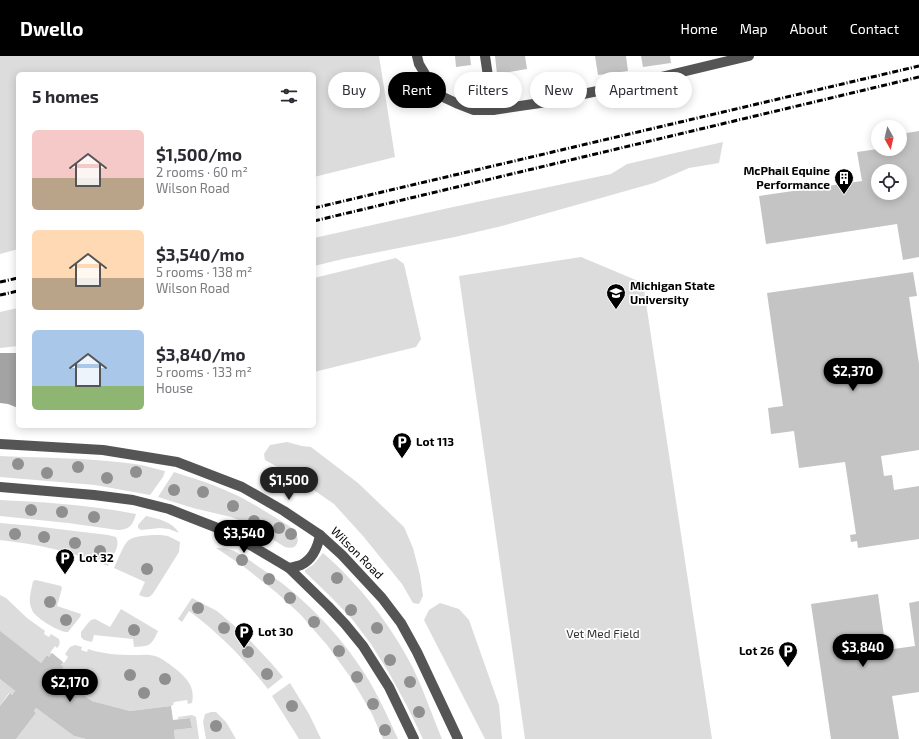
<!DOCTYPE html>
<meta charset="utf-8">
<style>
:root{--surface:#fff;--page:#f2f2f3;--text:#2b2b33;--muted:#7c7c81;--accent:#000}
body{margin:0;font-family:"Exo 2",sans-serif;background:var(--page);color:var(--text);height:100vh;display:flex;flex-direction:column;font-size:15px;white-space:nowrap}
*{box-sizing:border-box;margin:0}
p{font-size:13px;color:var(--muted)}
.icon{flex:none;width:22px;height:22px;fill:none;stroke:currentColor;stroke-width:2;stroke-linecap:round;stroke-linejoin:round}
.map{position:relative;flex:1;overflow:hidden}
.panel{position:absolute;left:16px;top:16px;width:300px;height:356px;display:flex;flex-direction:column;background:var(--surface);border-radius:6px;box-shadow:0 2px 10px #0003}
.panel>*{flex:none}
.top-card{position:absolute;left:328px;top:16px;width:380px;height:36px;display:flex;gap:8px}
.needle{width:26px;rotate:172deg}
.controls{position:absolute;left:871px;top:64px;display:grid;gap:8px}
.controls a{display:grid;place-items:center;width:36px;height:36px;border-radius:50%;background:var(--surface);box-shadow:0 2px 10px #0003;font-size:20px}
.price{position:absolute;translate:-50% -34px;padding:0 9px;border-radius:14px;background:var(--accent);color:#fff;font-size:13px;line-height:26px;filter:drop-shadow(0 1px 2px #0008)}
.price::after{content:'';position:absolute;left:50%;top:24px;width:12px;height:9px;margin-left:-6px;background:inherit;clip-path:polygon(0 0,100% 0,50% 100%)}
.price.current{background:#222;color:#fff}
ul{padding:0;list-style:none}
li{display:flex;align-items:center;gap:12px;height:100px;padding:0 16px}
li span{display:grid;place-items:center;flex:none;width:112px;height:80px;border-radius:6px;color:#555}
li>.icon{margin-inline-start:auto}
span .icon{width:48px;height:48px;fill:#fffc;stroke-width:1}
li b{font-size:17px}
h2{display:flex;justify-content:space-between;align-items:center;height:48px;padding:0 16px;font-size:17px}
.chip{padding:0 14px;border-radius:18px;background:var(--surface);box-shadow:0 2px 10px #0003;font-size:14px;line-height:36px}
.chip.current{background:var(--accent);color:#fff}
header{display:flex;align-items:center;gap:24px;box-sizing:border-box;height:56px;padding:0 20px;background:var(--accent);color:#fff}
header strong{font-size:19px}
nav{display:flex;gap:22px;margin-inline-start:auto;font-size:14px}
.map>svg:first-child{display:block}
.green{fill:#dcdcdc}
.water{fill:#a3a3a3}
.building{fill:#c4c4c4;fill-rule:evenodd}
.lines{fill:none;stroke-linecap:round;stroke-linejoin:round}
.minor{stroke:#555;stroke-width:10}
.rail{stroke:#000;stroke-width:3;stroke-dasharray:6 2 1 2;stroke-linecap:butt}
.tree{fill:#8f8f8f}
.labels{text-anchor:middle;stroke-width:3.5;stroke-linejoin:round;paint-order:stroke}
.poi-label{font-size:12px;font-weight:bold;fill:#000;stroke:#fff;text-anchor:start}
.street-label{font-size:12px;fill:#000;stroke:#fff}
.park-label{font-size:12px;fill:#333;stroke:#fff}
</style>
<header>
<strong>Dwello</strong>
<nav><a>Home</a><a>Map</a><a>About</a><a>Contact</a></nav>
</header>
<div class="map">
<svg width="919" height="683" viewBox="0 0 919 683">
<rect width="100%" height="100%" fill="#fff"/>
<g class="green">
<path d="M0,0H379L395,101L314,121V18H18V193L0,198Z"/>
<path d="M723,86L719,107L689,112L654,127L502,170L455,181L343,203L314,210V182L453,151L611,118L627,108Z"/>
<path d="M581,201L643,227L712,683H525L459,220Z"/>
<path d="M396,202L404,208L421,283L416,291L314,316V222Z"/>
<path d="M18,252V290L0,292V256Z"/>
<path d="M287,386L302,390L311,391L358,427L404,471L413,492L420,519L423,540L419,548L413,547L402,528L363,480L334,448L292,419L265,404L264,398L270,389Z"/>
<path d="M0,400C45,402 90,402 135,408C145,409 155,413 165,415L163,421L150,439L95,429L0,421Z"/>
<path d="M174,416C192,422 210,427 227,435C244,442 260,452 276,462C282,466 289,469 294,474C298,479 300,487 294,491C292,492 288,492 285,491L244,466L231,461L193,452L158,441Z"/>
<path d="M0,444C45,446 91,449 136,458C133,469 129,474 118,474L68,467L0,460Z"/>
<path d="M146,460C158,463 172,465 179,477L169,473L160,472L141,474L138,472V469Z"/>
<path d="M0,467L33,470L108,479L116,481C121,490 112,501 108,510C73,496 37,488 0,484Z"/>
<path d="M161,479L168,480L180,486L179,496L154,536C149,543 147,542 139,539L145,526L114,512C117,506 124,487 129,484C136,479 153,479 161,479Z"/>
<path d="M216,492C232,490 246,502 259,511C301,538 338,576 365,618C378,639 388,661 398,683H383L372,658L351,622L327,589L300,558L277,537L243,510Z"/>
<path d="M323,497C360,529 391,569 413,612C424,635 432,659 442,683H423L407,650L389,617L371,588L352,563L331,541L305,516V514L313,509Z"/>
<path d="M36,524L61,530L62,532L57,550L81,558L80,561L68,576C60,577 38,563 33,556C32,554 30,549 30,547C29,541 32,531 33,525Z"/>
<path d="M0,539L6,542L27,562L45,575L44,578L49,581L51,578L59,583C60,587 60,589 57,592L55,590L50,597H52L49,601L47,599L41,607L0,576Z"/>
<path d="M192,542L217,555L245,579L272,608L283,621L268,633C245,604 219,577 189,555L182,566L178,563Z"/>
<path d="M440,547L459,553L469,564L499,649L502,683H485L424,564L429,554Z"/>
<path d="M121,553L158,575C151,591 149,590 134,591L133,583L94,579L92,586L84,584L81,581V576L88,567L91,564L95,563L110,571Z"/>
<path d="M75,589L82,591L81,594L87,596L88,593C102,598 119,599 134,599C141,599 148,598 155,600C163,602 182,617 187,624C192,630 194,639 192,647L188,648L187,644L174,646L173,649L171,650L130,655L92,645L57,620L64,611L61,609L63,606L64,607L68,601L65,598L70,591Z"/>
<path d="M0,623L15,635L12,639L9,637L0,650Z"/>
<path d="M290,627L309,658L321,683H299L272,640Z"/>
<path d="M36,652L74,680L86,683H16L36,657L34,655Z"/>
<path d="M211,656H216L226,666L236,683H206L203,666L205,658Z"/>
<path d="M192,659L196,661L199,683H175L174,674L192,672L190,662L178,663V661Z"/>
</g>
<path class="water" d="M0,297H18V352L8,348L0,347Z"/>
<g class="building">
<path d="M455,0H470L471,9L456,11Z"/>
<path d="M495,0H525L527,13L497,18Z"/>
<path d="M595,0H626L628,15L598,19Z"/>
<path d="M641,0H670L671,7L643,11Z"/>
<path d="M919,75V201L903,204L897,168L766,188L759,140L862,125L857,96L878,93H900V78ZM878,115H900V137H878Z"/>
<path d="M913,216L917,240L909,241L919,308V394L881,400L884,420L892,419L894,434L919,430V483L858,492L857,485L851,486L850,479L856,478L845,406L799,412L794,375L771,378L768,352L783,350L767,237Z"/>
<path d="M878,538L886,594L915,590L909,547L919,545V636L892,640L899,683H831L811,548Z"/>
<path d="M0,575L41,607L47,599L49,601L52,597L63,606L61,609L64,611L57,620L92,645L130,655L171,650L173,664L190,662L192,672L174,674L175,683H86L74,680L36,652L34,655L36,657L16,683H0V650L10,637L12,639L15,635L0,623Z"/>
</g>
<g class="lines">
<g class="minor">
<path d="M417,0L419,8L431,28L443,41L456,47L474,54H493L540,47L636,27L749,0"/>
<path d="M485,0L493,54"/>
<path d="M0,388L103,394L177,406L242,431L284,455L320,479L342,499L382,542L401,567L417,596L458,683"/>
<path d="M0,431L94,439L133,444L169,453L215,471L252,490L289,512L328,550L345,568L363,590L389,631L414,683"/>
<path d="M289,512C293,511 298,510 301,509C313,503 318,490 320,479"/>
</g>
<g class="rail">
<path d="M314,152L919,10"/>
<path d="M314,165L919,21"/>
<path d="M0,226L18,222"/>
<path d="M0,239L18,235"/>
</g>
</g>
<g class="tree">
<circle cx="18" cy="408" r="6"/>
<circle cx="78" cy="411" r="6"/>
<circle cx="136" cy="416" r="6"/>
<circle cx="47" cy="417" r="6"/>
<circle cx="107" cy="422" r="6"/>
<circle cx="174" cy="434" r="6"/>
<circle cx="203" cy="436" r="6"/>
<circle cx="233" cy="450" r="6"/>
<circle cx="31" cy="454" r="6"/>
<circle cx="62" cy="456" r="6"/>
<circle cx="94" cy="461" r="6"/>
<circle cx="254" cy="465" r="6"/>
<circle cx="279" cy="472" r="6"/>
<circle cx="267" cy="473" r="6"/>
<circle cx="15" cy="478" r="6"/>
<circle cx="291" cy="478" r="6"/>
<circle cx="44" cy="481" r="6"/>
<circle cx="75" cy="487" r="6"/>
<circle cx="100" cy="495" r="6"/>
<circle cx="242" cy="504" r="6"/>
<circle cx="147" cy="513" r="6"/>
<circle cx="337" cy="522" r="6"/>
<circle cx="269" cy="523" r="6"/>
<circle cx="290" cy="542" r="6"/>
<circle cx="50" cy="546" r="6"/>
<circle cx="198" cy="552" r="6"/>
<circle cx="351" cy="554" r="6"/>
<circle cx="66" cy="564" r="6"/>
<circle cx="314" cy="566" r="6"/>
<circle cx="224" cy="572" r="6"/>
<circle cx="377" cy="572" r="6"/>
<circle cx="134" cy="574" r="6"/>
<circle cx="339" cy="595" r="6"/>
<circle cx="248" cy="596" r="6"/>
<circle cx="390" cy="604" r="6"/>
<circle cx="267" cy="618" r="6"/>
<circle cx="130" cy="619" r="6"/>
<circle cx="357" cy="621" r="6"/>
<circle cx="165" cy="623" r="6"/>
<circle cx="410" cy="626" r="6"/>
<circle cx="83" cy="630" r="6"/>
<circle cx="144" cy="637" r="6"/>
<circle cx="373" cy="648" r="6"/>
<circle cx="292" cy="650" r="6"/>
<circle cx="419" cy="656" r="6"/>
<circle cx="216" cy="670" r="6"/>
<circle cx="385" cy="674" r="6"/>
</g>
<defs>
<g id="building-pin" transform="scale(1)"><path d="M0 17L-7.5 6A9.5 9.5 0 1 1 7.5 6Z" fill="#000" stroke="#fff"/><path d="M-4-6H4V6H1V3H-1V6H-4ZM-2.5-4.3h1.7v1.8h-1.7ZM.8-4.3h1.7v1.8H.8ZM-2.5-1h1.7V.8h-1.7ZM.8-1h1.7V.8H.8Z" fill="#fff"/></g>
<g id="university-pin" transform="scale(1)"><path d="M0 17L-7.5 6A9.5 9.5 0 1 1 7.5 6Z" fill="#000" stroke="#fff"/><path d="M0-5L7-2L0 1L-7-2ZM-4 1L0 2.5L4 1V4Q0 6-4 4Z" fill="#fff"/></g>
<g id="parking-pin" transform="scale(1)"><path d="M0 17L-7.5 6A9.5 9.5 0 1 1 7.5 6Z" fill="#000" stroke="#fff"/><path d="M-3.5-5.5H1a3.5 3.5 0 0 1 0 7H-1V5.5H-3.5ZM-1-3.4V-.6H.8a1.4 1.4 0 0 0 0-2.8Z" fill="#fff"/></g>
</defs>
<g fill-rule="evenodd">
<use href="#building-pin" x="844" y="122"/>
<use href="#university-pin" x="616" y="237"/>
<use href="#parking-pin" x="402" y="386"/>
<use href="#parking-pin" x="65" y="502"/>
<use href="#parking-pin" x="244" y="576"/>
<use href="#parking-pin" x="788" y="595"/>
</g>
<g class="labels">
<g class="poi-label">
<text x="830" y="119" text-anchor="end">McPhail Equine<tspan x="830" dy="14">Performance</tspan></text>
<text x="630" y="234">Michigan State<tspan x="630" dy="14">University</tspan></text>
<text x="416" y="390">Lot 113</text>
<text x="79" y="506">Lot 32</text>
<text x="258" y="580">Lot 30</text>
<text x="774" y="599" text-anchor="end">Lot 26</text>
</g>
<g class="street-label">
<text transform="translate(357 497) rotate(45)" y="4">Wilson Road</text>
</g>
<g class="park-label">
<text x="603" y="582">Vet Med Field</text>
</g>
</g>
</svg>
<div class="controls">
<a><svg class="needle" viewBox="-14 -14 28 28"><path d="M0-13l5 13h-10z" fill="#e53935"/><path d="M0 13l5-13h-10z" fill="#7c7c81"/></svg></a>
<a><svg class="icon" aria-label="locate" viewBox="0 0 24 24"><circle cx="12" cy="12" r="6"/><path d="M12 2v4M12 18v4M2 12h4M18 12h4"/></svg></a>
</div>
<b class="price" style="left:853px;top:336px">$2,370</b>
<b class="price current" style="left:289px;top:445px">$1,500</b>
<b class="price" style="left:244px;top:498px">$3,540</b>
<b class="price" style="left:863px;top:612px">$3,840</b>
<b class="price" style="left:70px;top:647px">$2,170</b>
<div class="top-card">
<a class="chip">Buy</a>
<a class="chip current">Rent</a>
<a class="chip">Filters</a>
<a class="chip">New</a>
<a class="chip">Apartment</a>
</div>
<section class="panel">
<h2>5 homes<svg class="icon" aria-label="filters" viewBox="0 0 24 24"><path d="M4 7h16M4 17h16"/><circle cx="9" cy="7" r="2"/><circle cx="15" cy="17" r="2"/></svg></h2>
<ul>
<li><span style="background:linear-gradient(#f6c9c9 60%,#b9a48a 0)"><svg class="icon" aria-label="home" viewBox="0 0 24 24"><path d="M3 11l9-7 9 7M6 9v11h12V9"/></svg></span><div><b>$1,500/mo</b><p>2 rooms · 60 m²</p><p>Wilson Road</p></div></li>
<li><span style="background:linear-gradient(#ffd9b3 60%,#b9a48a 0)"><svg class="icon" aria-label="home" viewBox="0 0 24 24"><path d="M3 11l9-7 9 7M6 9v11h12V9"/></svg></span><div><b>$3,540/mo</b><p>5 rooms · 138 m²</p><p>Wilson Road</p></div></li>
<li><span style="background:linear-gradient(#a9c7e8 70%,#8fb573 0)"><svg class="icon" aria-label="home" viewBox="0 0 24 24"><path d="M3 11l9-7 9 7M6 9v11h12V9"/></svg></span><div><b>$3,840/mo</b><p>5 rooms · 133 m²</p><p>House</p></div></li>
</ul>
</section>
</div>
